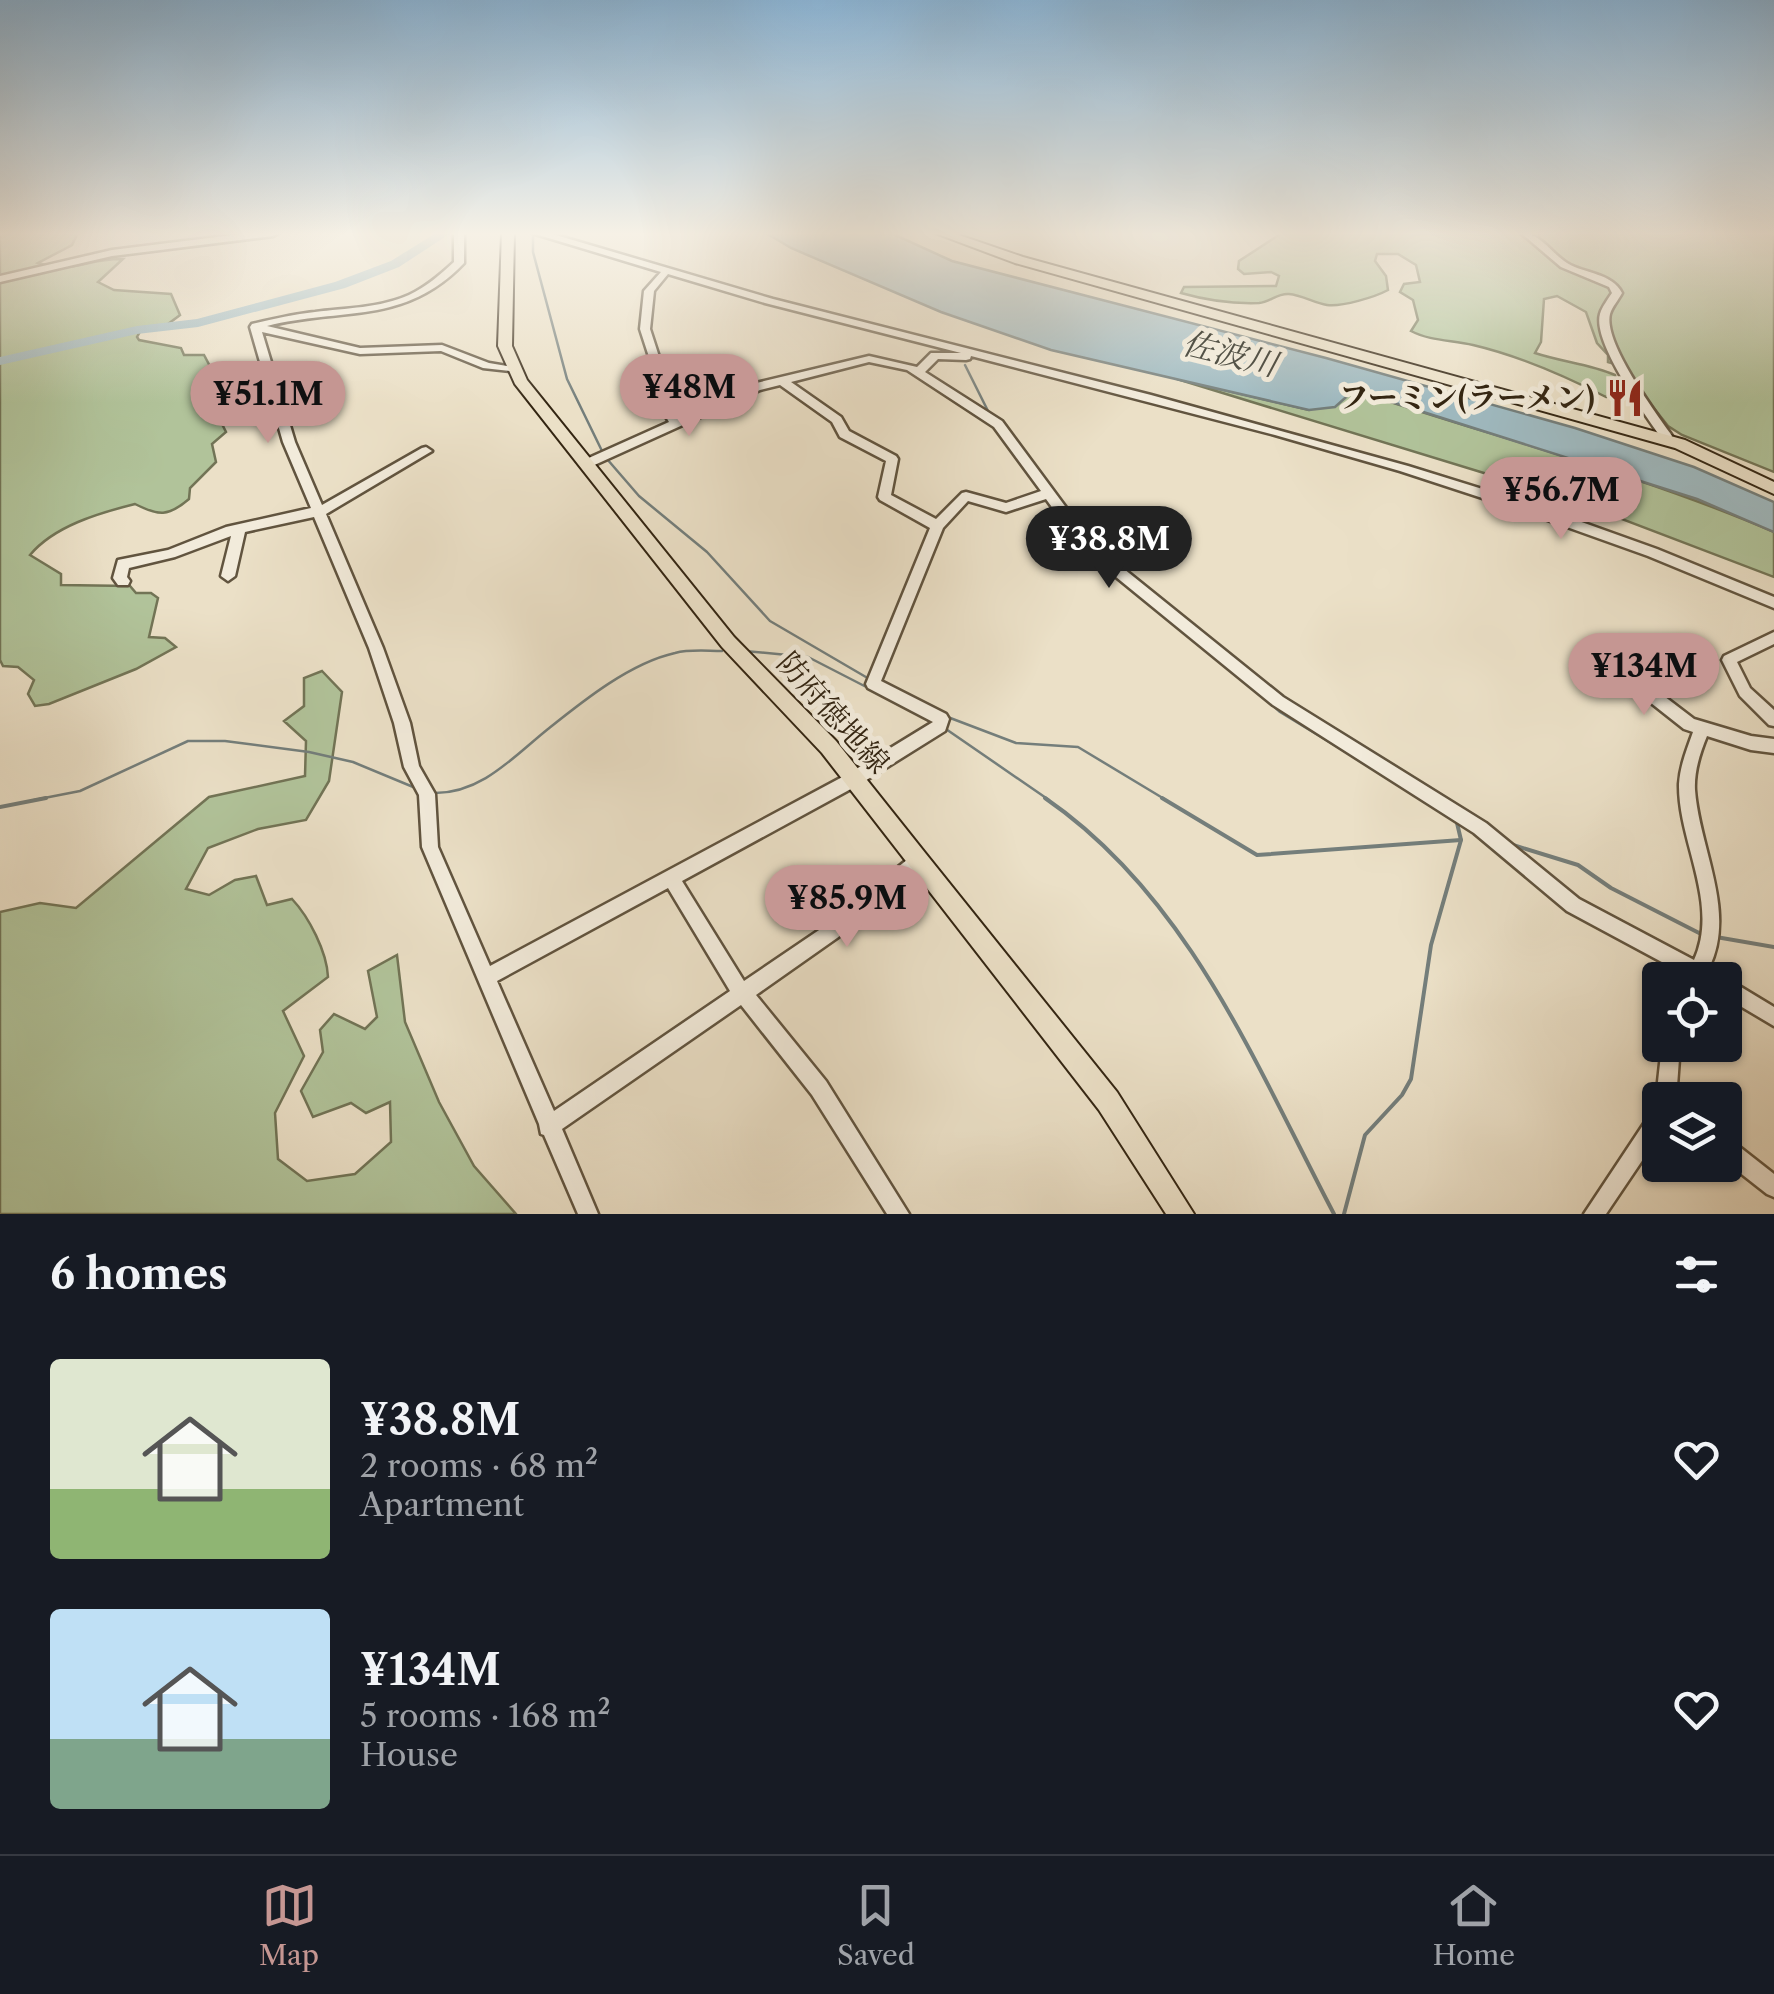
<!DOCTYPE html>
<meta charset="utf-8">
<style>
:root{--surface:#171b24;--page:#20242c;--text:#f1f3f6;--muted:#9ea1a6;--line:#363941;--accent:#c59692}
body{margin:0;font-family:"Libre Caslon Text","Noto Serif JP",serif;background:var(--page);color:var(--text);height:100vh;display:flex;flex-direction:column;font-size:38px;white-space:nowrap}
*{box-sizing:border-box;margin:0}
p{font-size:32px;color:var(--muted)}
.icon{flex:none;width:55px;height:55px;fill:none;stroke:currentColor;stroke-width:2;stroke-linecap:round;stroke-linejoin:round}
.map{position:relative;height:1214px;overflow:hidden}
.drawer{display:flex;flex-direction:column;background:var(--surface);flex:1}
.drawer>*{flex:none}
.controls{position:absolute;left:1642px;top:962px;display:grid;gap:20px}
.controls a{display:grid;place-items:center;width:100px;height:100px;border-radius:10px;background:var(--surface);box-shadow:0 2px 8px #0004;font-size:50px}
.price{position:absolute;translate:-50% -85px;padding:0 22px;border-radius:35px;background:var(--accent);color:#111;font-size:32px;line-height:65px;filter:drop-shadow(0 2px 5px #0008)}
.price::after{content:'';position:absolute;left:50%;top:60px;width:30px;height:22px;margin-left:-15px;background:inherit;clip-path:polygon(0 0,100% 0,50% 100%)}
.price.selected{background:#222;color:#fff}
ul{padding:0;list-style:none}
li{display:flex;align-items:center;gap:30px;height:250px;padding:0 50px}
li span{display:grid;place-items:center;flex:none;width:280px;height:200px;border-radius:10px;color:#555}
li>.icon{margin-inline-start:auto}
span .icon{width:120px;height:120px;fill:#fffc;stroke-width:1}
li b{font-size:42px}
h2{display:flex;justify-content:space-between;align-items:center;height:120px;padding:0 50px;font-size:42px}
.menu{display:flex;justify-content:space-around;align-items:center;height:140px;border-top:2px solid var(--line);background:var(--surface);font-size:28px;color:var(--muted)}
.menu a{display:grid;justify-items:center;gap:5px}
.menu .selected{color:var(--accent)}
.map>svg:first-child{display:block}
.green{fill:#b1c39a;stroke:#727456;stroke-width:2.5}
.water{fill:#9fbac1;stroke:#747e7b;stroke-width:2.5}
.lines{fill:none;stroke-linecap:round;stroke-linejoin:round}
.stream-far1{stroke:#747e7b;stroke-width:2.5}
.stream{stroke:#747e7b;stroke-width:4}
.river{fill:#9fbac1;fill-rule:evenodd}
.minor-casing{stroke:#61543f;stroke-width:5}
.major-casing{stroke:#332512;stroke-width:4}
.minor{fill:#f2ebdb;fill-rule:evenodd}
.major{fill:#ebe0c7;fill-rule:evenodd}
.labels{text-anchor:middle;stroke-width:10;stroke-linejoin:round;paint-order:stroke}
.poi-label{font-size:30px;font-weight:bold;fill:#332512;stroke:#f2ebdb;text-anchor:end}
.street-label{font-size:30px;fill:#332512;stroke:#f2ebdb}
.water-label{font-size:32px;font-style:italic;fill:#535247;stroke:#f2ebdb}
</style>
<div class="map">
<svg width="1774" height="1214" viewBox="0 0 1774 1214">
<rect width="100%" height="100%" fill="#ebe0c7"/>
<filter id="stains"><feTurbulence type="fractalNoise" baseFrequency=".002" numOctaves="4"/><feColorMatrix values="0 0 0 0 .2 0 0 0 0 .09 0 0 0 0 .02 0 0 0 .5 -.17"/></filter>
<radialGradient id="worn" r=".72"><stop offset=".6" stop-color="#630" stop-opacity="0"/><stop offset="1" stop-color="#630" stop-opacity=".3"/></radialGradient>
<g class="green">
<path d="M0,233H78L72,245L38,263C76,275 85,258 123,259L98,282L114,290L171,294L180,315L168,324L141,330L137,337L139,340L181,348L184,355H204L212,370L233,377L244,388L219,401L216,412L226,432L212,444L216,462L190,488L189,499C168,517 159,516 135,504C99,513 54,526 30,555L61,574V585L130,586L136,593H151L158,598L149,637L165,638L176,647L136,669L49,704L35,706L28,694L34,680L18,667L3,666L0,660Z"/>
<path d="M1282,233H1774V472L1682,435L1668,426L1634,383L1628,368L1608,362V355L1597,343L1586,312L1557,296L1544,299L1541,342L1535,353C1562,362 1590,364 1615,375L1617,385L1606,397C1563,375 1520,356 1473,345C1452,340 1430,341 1411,331L1418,320L1413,300L1400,292L1404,284L1420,282L1416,265L1398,254H1377L1375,261L1386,276L1388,290C1375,297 1342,307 1327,305C1314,303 1302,295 1289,294C1277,293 1270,302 1259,303C1231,304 1209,301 1181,293L1184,287L1276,286L1279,276L1271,272L1244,274L1238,269L1239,261Z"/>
<path d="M1177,379L1309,410L1354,390C1494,437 1637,473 1774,532V577L1572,500Z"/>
<path d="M322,671L342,692L329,781L306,820L258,829L208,848L186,889L209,895L235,880L256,876L267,905L292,899C309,917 327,952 328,977L283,1011L304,1056L275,1113L278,1159L307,1181L355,1174L391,1142L390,1102L366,1113L351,1103L313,1117L301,1091L323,1052L320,1030L334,1014L365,1029L377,1017L368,971L397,955L405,1022L439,1102L474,1166L516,1214H0V912L40,903L76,908L209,797L305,776L306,741L284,721L304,706V678Z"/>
</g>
<path class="water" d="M766,233H891L952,261L1326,358L1575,428L1694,467L1774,502V532L1697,499L1354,390L1335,407L1309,410L1051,350L941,312L791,248Z"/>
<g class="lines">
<g class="stream-far1">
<path d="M533,234V252L567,379L603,453"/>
<path d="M965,365L989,413"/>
<path d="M1000,434L1024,468"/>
<path d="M607,459L639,496L707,552L770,621L871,680"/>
<path d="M1052,507L1079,545"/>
<path d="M745,651L808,657L878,693"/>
<path d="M1255,690L1280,712L1372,768"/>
<path d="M945,716L1016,743L1078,747L1166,800"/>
<path d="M943,727L1049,800"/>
<path d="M435,793C482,793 513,757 548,729C583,701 630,663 675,653C690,649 706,651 722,651"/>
<path d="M34,800L80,791L188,741H225L309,752L353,762L418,789"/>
</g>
<g class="stream">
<path d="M1045,798C1189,897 1255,1064 1334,1214"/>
<path d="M1162,798L1257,855L1461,840"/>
<path d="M0,807L46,798"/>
<path d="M1513,845L1578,865L1611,888L1703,935"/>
<path d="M1716,937L1774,947"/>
<path d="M1344,1214L1365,1135L1402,1095L1411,1079L1431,945L1461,840L1457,823"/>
</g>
<path class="river" d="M436,233H451L399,267L345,288L198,327L137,334L0,365V357L137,326L197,319L335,282L391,261Z"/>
<g class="minor-casing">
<g id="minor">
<path d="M249,233H278L273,236L112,256L0,282V276L112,250Z"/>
<path d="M454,233H464V263C404,326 342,307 267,326L360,348L442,345L489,363L518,368V372L483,368L441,351L360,354L262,332L295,442L322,505L422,448L426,447L432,451L326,514L383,648L410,723L419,766L435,794L438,847L490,966L848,774L933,722L868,688L866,684L930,528L880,500L878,497L886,461L840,437L832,422L780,385L760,390L590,467H582L580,464L582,461L669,422L650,390L651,363L640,329L644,291L661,272L532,233H549L773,299L1151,395L1408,466L1534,505L1657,549L1774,597V608L1648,556L1525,512L1400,471L1275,435L971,356L970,359L966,360L938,359L925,372L1002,421L1093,544L1283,697L1486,823L1579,899L1694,960C1720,903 1678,842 1679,784C1680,766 1687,749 1693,732L1684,729L1608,669L1606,665L1608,661L1613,659L1618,661L1694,719L1751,736L1774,739V753L1751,750L1707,736C1700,753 1694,771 1695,790C1699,848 1737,911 1709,968L1719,974L1722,979L1725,978L1731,981L1774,1007V1026L1725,997V980H1684L1686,975L1567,911L1474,833L1273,705L1083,550L1046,499L1006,512L968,501L943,528L881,681L946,714L949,719L945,731L860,784L682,881L744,981L825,926L913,855L919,853L925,855L927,861L925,867L837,938L756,995L826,1081L909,1214H887L812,1095L741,1005L562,1129L598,1214H578L544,1135L541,1134L539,1124L422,847L419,795L404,767L394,723L369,648L314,517L245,532L235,576L228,581L221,576L231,536L175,557L129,568L127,577L130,581L128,585H118L113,578L118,560L168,550L226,527L311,508L283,442L250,327L252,324C273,319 294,314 315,312C346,308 380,308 409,295C426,287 440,275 454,262ZM668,274L765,303L961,353H931L917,367L869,356L752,384L678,418L662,390L661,363L650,329L654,291ZM869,362L907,370L994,427L1041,491L1006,503L966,492L962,493L936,519L891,495L898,459L896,456L849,431L841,417L791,382ZM668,888L730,991L554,1111L497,981Z"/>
<path d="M1521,233C1541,233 1551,253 1567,263C1585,274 1612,273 1622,293C1619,299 1612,307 1610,314C1603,342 1654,410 1670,433L1672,436L1670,439H1662C1645,414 1592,342 1600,314C1602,307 1608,299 1612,293L1609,287L1561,267Z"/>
<path d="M1774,632V644L1737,662L1750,688L1774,710V726L1769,725L1740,696L1722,660L1724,656Z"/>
<path d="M1662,1045H1680L1676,1100H1660V1134L1606,1214H1584L1653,1110L1660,1107L1656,1100Z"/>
<path d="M1725,1138L1732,1141L1774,1174V1197L1767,1194L1725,1161Z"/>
</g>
</g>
<g class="major-casing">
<g id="major">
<path d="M502,233H514L512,346L527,380L734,637L836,741L926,854L1117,1092L1194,1214H1166L1099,1110L822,753L722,647L515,384L498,346Z"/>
<path d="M935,233H953L1023,257L1685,440L1774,482V494L1675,448L1015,263Z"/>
</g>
</g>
<use href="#minor" class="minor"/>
<use href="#major" class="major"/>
</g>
<linearGradient id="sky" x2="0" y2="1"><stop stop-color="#8bb6d8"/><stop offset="0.58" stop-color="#f6f1e6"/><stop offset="1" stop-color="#f6f1e6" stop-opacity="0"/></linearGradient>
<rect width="1774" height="403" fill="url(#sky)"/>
<defs>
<g id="restaurant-bare" transform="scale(3)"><path d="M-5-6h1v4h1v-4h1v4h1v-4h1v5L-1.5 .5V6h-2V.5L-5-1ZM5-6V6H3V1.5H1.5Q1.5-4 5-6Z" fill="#8f2418" stroke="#f2ebdb" stroke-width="2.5" paint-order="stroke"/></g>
</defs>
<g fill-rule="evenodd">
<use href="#restaurant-bare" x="1625" y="398"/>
</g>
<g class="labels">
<g class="poi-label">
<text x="1595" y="408">フーミン(ラーメン)</text>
</g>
<g class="street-label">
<text transform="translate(833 713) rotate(48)" y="10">防府徳地線</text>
</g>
<g class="water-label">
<text transform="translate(1230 354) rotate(14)" y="11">佐波川</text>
</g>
</g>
<rect width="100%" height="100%" filter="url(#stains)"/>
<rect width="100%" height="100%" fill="url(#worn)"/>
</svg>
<div class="controls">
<a><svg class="icon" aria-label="locate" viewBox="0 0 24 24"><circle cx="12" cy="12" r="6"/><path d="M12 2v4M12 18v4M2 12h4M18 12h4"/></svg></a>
<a><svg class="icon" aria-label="layers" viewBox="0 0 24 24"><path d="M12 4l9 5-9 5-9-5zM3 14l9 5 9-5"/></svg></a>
</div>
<b class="price" style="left:689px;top:439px">¥48M</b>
<b class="price" style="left:268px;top:446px">¥51.1M</b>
<b class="price" style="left:1561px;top:542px">¥56.7M</b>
<b class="price selected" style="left:1109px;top:591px">¥38.8M</b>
<b class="price" style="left:1644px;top:718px">¥134M</b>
<b class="price" style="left:847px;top:950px">¥85.9M</b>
</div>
<section class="drawer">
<h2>6 homes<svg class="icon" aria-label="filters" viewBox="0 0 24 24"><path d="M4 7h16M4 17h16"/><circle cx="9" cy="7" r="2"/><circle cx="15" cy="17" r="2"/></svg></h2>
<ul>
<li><span style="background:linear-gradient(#dfe7d0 65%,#8fb573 0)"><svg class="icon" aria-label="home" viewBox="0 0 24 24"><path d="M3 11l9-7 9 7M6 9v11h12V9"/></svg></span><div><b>¥38.8M</b><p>2 rooms · 68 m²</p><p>Apartment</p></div><svg class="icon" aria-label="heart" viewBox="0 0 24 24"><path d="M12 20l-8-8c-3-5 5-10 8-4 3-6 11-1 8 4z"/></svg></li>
<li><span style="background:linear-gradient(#bfe0f5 65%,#7fa58c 0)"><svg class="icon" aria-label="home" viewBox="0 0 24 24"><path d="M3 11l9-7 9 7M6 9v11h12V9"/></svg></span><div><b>¥134M</b><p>5 rooms · 168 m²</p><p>House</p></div><svg class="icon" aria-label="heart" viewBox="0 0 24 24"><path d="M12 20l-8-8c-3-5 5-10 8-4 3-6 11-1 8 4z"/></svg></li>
</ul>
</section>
<nav class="menu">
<a class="selected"><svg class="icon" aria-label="map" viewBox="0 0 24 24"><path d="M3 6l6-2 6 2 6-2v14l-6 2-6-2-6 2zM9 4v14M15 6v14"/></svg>Map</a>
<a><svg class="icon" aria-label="saved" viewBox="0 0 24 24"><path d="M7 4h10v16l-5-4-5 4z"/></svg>Saved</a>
<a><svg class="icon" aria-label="home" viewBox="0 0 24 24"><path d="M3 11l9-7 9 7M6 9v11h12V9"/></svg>Home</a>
</nav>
